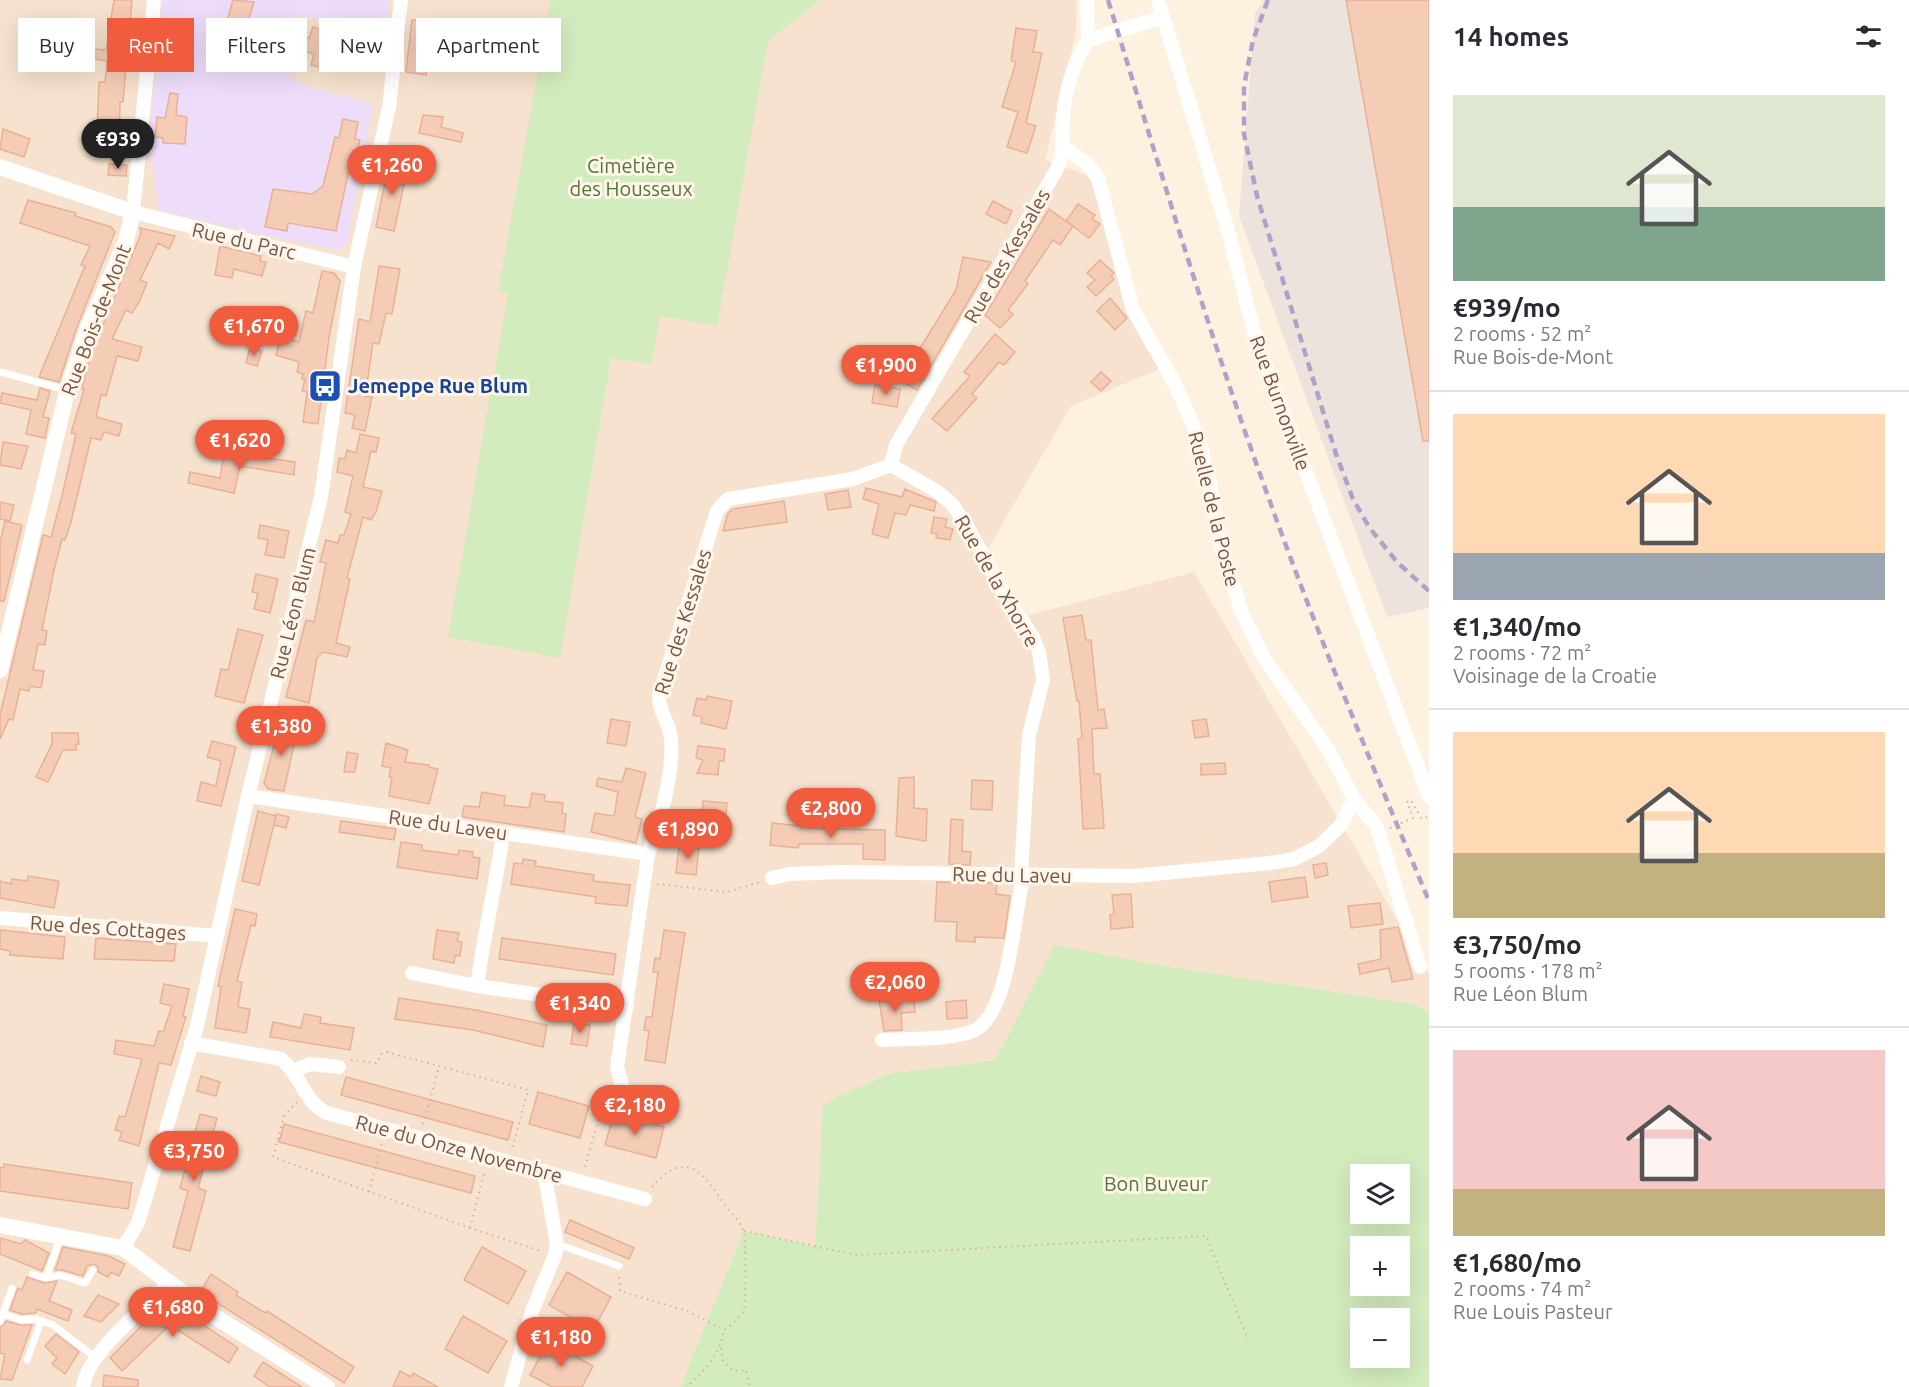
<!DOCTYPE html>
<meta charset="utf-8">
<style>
:root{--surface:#fff;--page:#f7f7f7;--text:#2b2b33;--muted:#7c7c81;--line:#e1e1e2;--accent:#f05c3d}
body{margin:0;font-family:Ubuntu,sans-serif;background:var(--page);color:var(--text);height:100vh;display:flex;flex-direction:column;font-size:22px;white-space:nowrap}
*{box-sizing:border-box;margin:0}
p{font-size:20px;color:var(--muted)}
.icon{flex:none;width:33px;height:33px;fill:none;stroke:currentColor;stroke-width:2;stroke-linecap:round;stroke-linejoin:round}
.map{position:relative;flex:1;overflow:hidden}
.details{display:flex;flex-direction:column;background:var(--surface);width:480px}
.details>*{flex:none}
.guide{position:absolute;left:18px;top:18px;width:570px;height:54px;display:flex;gap:12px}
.controls{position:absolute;left:1350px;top:1164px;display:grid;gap:12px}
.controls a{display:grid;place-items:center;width:60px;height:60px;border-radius:0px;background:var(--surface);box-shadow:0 6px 24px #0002;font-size:30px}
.price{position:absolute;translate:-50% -51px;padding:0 14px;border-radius:21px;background:var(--accent);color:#fff;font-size:20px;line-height:39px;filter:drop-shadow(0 2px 3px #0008)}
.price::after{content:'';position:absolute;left:50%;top:36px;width:18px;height:14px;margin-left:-9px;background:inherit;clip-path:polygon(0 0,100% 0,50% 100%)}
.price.on{background:#222;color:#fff}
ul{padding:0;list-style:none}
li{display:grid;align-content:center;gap:12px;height:318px;padding:0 24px}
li+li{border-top:2px solid var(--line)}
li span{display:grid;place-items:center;height:186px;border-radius:0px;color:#555}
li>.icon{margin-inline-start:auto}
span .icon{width:108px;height:108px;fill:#fffc;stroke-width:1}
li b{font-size:26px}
h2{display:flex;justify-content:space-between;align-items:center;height:72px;padding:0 24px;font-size:26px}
.tag{padding:0 21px;border-radius:0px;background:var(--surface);box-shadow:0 6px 24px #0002;font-size:21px;line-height:54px}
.tag.on{background:var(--accent);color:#fff}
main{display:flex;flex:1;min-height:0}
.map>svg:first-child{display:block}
.residential{fill:#f6e2ce}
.industrial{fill:#ece3dc}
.education{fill:#eeddfa}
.green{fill:#d3ecbe;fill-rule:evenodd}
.building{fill:#f5ccb6;stroke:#e8b196;stroke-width:1.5}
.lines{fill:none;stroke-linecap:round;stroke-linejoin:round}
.path{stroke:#d9af9a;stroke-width:2;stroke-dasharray:1.5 4.5;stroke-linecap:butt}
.service{stroke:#fff;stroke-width:7}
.minor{stroke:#fff;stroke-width:14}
.tertiary{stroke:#fff;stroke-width:16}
.rail{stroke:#b39fc7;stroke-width:4.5;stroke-dasharray:9 6;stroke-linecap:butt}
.labels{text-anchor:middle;stroke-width:6;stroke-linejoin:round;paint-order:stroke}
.park-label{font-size:20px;fill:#4f773b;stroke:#fff5e8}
.street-label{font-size:20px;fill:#765546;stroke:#fff5e8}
.transit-label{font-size:20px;font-weight:bold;fill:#164399;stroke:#fff5e8;text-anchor:start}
</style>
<main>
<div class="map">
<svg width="1429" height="1387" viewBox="0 0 1429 1387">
<rect width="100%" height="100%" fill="#fef1e0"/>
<path class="residential" d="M0,0H1077L1076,32L1045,160L1087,175L1092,182L1130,304L1169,365L1071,406L986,552L1025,616L1194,572L1429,974V1013L1414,1004L1164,966L1055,946L995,1060L887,1074L823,1104L815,1246L744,1232L680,1387H0Z"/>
<path class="industrial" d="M1264,0H1429V608L1387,617L1239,216L1255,13Z"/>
<path class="education" d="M162,0H390L383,42L297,13L281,66L299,84L373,104L347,243L342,250L264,235L159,210L149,143Z"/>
<g class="green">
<path d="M551,0H820L768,41L717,326L660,316L651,364L611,358L560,658L448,637L508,293L498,291Z"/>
<path d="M1055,945L1164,966L1414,1004L1429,1013V1387H680L744,1231L815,1246L823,1104L887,1074L995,1060ZM1400,1174V1214H1360V1174ZM1400,1246V1286H1360V1246ZM1400,1318V1358H1360V1318Z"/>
</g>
<g class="building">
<path d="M114,0H132L123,102H120L119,146L99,144L101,131L97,130L99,82H105L107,61L80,56L81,48L106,50Z"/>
<path d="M233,0L254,2L236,59L224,55L226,48L220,46Z"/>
<path d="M1346,0H1429V441H1423Z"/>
<path d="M412,20L434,21L426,75L406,72Z"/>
<path d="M313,27L348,38L344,52L340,51L337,61L327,58L323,68L311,65L314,54L294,48L298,35L309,38Z"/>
<path d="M1016,28L1037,31L1033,52L1042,53L1026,123L1036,126L1027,153L1007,147L1018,112L1002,107L1016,62L1011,61Z"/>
<path d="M471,41L483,43L481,58L469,56Z"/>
<path d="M170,93L178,94L176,115L187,117L185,144L163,143V138L155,137L157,117L165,118Z"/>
<path d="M423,115L443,117L441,127L463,133L461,142L419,133Z"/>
<path d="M343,119L358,122L355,139L360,140L357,151L353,150L336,231L288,223L287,231L265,227L273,189L312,194L323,186L335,137L339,138Z"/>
<path d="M3,129L30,139L24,157L0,149Z"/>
<path d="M389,162L408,166L394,231L376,227Z"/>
<path d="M109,164L127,165L126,176L108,175Z"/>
<path d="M28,200L76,213L75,216L111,227L115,232L77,327L59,382L39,377L85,266L81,265L90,246L20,223Z"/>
<path d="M993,201L1012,211L1006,224L986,214Z"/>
<path d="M1078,204L1095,215L1092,219L1100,224L1089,238L1066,221Z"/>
<path d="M1049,209L1073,226L1060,245L1053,240L1025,281L1028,284L1008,310L1013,314L1000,328L985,315Z"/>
<path d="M140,228L175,236L169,249L158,243L140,280L147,283L139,302L132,313L126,310L112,339L142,347L138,361L117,356L106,396L101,395L96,417L122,424L119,436L104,432L101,440L91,438L71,522L65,540L62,539L54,570L42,630L47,631L45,645L38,644L33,670L44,671L41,688L30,686L29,691L20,689L13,720L9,719L0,739V715L7,686L43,535L51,537L62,496L76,434L71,433L84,390L82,389L90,356L141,234Z"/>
<path d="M220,246L261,256L260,261L266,262L262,276L234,269L232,278L215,275Z"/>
<path d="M963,257L991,262L917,390L899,380L911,356L914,358L956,290Z"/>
<path d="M1100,260L1114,273L1111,276L1114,279L1096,296L1087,287L1095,280L1087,273Z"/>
<path d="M379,266L400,269L392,314L386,313L379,344L373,343L365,396L372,397L365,431L352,428L355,415L345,413L359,319L370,322Z"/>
<path d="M322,271L334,273L340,281L329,337L318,424L303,422L307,392L302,391L305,380L302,379L303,374L297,372L299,362L276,355L281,337L299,342L306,311L313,313Z"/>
<path d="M1110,298L1127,318L1115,330L1097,311Z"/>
<path d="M222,322L238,327L233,344L217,340Z"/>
<path d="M995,334L1015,352L1004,365L999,362L972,394L977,398L947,431L932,419L970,376L964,372Z"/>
<path d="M250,348L262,351L257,366L246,363Z"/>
<path d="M1101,372L1111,381L1101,391L1091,382Z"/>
<path d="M875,385L900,389L897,407L872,403Z"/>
<path d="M40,388L50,391L43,417L49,418L45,438L26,434L31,410L0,403L2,393L37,400Z"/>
<path d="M360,434L379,438L376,452L371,451L363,487L382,491L376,512L371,520L363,517L347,578L350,579L336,643L350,647L347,657L323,652L317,658L309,703L286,697L306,620L314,622L326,563L320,562L326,540L338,543L340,535H344L351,514L345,512L353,476L337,472L339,458L345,459L347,450L356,453Z"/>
<path d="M3,442L28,446L21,469L0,465Z"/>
<path d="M224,452L295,462L294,475L240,466L234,493L188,483L190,472L220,478Z"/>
<path d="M866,488L902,497L905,489L936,502L934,511L910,505L906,515L895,513L888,538L872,534L879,504L863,499Z"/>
<path d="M848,490L851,507L828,510L825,494Z"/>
<path d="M784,501L787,522L723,531L728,513L733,509Z"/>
<path d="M0,502L14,505L10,521L0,519Z"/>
<path d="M934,517L947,519L945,527L953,529L950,540L936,538L937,534L931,533Z"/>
<path d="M5,521L22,525L4,601H0V543Z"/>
<path d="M260,525L289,531L284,558L265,555L268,540L258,538Z"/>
<path d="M256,574L278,579L270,613L254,609L258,593L252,592Z"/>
<path d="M1082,615L1086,640H1091L1098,710L1104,709L1107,728L1092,729L1094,774H1100L1104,828L1083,829L1078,739L1082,738L1079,701H1077L1063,618Z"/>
<path d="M238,629L263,635L244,703L215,696L221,669L228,670Z"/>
<path d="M707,696L732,701L726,729L701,723L702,717L693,715L697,698L706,700Z"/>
<path d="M611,719L630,722L626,746L607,743Z"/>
<path d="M1206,719L1209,736L1195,738L1192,721Z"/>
<path d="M280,722L298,726L284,791L268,789L264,783Z"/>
<path d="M52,733H78L79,744H76V750H63L48,782L36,777L52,744Z"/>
<path d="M212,741L236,747L221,806L197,801L201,782L216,786L221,761L207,757Z"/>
<path d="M386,743L408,750L405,762L429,765V767L438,769L429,804L389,796L392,777H389L391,768L382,766Z"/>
<path d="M698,746L725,749L724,761H719L718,775L697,773L703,760L696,758Z"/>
<path d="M347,752L358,754L355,772H344Z"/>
<path d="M1225,763L1226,774L1201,775V764Z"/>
<path d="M626,768L646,773L635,817L642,819L636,843L591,832L595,813L614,816L618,792L596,786L598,778L622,782Z"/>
<path d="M914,777V808L927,809L926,841L896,836L899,778Z"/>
<path d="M972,780L993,781L992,810L971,809Z"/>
<path d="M482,792L505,796L504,805L529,808L532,793L545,795L544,801L563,803L562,813L566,814L564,832L462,817L464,806L479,807Z"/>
<path d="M703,801L727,803L724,836L700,834Z"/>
<path d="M258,811L276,816L259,885L242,881Z"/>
<path d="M276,814L289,817L286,828L274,825Z"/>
<path d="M951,819L963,820L962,851L971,852L970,865L949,864Z"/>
<path d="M341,821L396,829L394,840L339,832Z"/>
<path d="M772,823L801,826V828L885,830V860L863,859V844H799L798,848L770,845Z"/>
<path d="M401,842L422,845V850L458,855L459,850L473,852L472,857L480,858L477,879L397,867Z"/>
<path d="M679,845L699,847L696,875L676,873Z"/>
<path d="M523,859L536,861L535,866L594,875L593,881L630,885L627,906L595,903L596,897L511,884L514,863L522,864Z"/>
<path d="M1326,863L1328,875L1315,878L1313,865Z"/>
<path d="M28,876L59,881L54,908L0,898V881L11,884L12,879L27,881Z"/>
<path d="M1305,877L1308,897L1272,902L1269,882Z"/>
<path d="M937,882L997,883L996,894L1010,896L1004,938L975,937V942L956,941L957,922L935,921Z"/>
<path d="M1131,894L1133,927L1111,929L1110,915L1114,914L1112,895Z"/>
<path d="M1380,903L1383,924L1351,928L1348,906Z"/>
<path d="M235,909L257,914L255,926L251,925L237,981L242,982L238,1007L250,1009L246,1033L215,1028L221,987L218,986Z"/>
<path d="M1398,927L1413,979L1392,982L1389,968L1360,974L1358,964L1381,959L1380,930Z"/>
<path d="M0,930L65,937L63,959L10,955V951L0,949Z"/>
<path d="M437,930L459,933L457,941L462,942L460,956L455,955L454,963L433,959Z"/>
<path d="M664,930L685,933L665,1063L645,1060L649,1031L644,1030L646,1017H652L658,972H653L655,958L660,959Z"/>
<path d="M96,938L176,944L174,961L94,959Z"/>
<path d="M502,938L616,954L613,975L499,959Z"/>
<path d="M164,984L189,989L183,1016L186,1017L171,1065L159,1063L139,1146L119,1140L122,1132L115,1130L119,1116L125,1117L142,1059L114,1054L116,1040L154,1046L159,1031L163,1032L172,1006L160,1003Z"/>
<path d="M399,998L476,1010L547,1025L543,1047L473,1030L395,1019Z"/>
<path d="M914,999L915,1012L901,1013L902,1030L884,1031L879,1001Z"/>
<path d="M966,1000L967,1018L947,1019L946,1002Z"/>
<path d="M304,1014L321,1017L320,1023L354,1028L350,1050L270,1037L273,1022L301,1028Z"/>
<path d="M574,1023L590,1025L587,1046L571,1044Z"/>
<path d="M201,1076L220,1082L216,1096L197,1091Z"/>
<path d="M346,1077L513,1122L508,1140L341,1095Z"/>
<path d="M538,1092L589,1106L580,1138L529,1124Z"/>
<path d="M614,1113L664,1127L656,1158L605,1145Z"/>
<path d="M200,1114L217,1118L198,1188L206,1191L190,1251L173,1247L188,1191L180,1188Z"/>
<path d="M284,1124L475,1176L471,1193L279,1142Z"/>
<path d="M4,1164L132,1183L128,1209L0,1191V1167L4,1168Z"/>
<path d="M570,1220L634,1248L629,1259L565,1232Z"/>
<path d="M0,1238L21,1244L25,1240L49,1253L42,1271L0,1254Z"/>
<path d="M63,1247L109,1256L125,1264L119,1276L111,1272L108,1277L98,1272V1267L94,1264L87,1266L83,1276L62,1270H55Z"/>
<path d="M482,1247L526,1271L508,1304L464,1280Z"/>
<path d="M567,1272L611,1297L593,1330L549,1305Z"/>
<path d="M211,1274L238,1292L236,1295L265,1313L267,1311L354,1367L344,1383L200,1292Z"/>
<path d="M27,1277L44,1283L57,1281L49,1301L72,1310L68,1321L37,1309L36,1313L22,1314L10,1310L18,1288L22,1290Z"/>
<path d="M98,1295L119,1304L101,1322L84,1316Z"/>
<path d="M172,1304L238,1348L229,1363L170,1325L122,1371L110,1358L150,1317L164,1321Z"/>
<path d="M463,1316L507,1341L488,1373L445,1349Z"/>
<path d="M6,1321L20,1325H32L12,1380L0,1379L5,1354L0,1353V1328Z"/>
<path d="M56,1334L79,1352L65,1374L52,1364L57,1358L45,1346Z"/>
<path d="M549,1341L593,1366L582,1387H552L530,1375Z"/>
<path d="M263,1362L283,1375L302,1387H270L254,1376Z"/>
<path d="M400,1371L411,1377L413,1373L438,1387H393Z"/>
<path d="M104,1375L138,1380V1387H103Z"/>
</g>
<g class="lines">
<g class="path">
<path d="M1390,828L1413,818L1407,802L1411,800L1421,818L1429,817"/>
<path d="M657,884L727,892L760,882"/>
<path d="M351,1060L377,1063L381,1054L387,1052L528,1090L512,1149"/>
<path d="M297,1102L284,1116L273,1157L470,1228L541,1251"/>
<path d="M423,1124L439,1067"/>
<path d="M585,1167L600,1114L611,1097"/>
<path d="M652,1187C687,1147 703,1174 725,1205C731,1213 741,1223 744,1232C746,1238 746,1306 744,1310C739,1319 732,1324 724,1330C720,1354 705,1371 686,1387"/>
<path d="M369,1192L382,1142"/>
<path d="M470,1228L485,1170"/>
<path d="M744,1231L856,1255L1206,1236L1248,1339"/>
<path d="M619,1277L620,1291L687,1311L724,1330"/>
<path d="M721,1348L723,1362L734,1371L746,1370L750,1387"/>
</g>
<g class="service">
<path d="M0,372L67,390"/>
<path d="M557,1244L619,1266"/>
<path d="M32,1274L46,1278L60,1275L85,1283L93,1270"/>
<path d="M46,1278L60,1238"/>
<path d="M3,1314L21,1320L36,1319L53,1325L96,1358"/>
<path d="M0,1322L12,1288"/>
<path d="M27,1360L41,1321"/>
</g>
<g class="minor">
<path d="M154,0L133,212L354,267"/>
<path d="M1087,0L1088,40"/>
<path d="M1158,0L1228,231L1257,343L1429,796"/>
<path d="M1065,148L1087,163L1098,178L1133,310L1174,382L1198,436L1211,488L1219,541L1242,613L1264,658L1328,749L1354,799L1377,827L1420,967"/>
<path d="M891,465L938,492L952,504L969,529L1004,594L1033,637L1039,652L1043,680L1029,735L1021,874"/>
<path d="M248,796L648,854"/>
<path d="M772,878L789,874L841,872L1133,876L1270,863L1294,859L1319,846L1340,826L1354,799"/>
<path d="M0,918L217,936"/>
<path d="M412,973L477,986L627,1007"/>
<path d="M477,986C484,934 496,885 503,833"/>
<path d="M882,1040C910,1038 946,1041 973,1031C1010,1016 1014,910 1024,874"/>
<path d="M191,1043L281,1059C301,1075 304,1102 327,1113L645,1199"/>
<path d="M293,1071L310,1064L339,1067"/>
<path d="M624,1092L617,1067L648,854C660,825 674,770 671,739C670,722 658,712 659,695L717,511L728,499L853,479L891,465L896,445L1057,169C1066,144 1061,140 1063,117C1065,92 1074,61 1088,40L1163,17"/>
<path d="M123,1248L138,1223L197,1026L248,796L321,497L354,267L389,107L401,0"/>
<path d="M83,1387C89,1349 143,1312 168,1283"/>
<path d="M511,1387L532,1311L555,1255L557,1244L544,1171"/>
</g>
<g class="tertiary">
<path d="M0,167L133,212L126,241L87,330L67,392L0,670"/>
<path d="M0,1225L123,1248L214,1316L327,1387"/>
</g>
<g class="rail">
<path d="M1108,0C1158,162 1206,325 1264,485C1314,626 1371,763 1429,901"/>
<path d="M1268,0L1253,40L1244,86V134L1257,196L1336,454L1353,499L1369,527L1397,562L1429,591"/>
</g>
</g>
<defs>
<g id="bus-square" transform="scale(1.725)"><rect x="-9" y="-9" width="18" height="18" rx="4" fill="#1a4fb4" stroke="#fff5e8"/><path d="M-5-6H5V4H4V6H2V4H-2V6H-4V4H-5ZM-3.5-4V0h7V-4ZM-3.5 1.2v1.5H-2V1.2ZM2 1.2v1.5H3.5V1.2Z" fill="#fff"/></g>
</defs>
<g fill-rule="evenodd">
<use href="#bus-square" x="325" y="386"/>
</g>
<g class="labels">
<g class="park-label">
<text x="631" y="173">Cimetière<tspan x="631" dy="23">des Housseux</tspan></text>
<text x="1156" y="1191">Bon Buveur</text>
</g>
<g class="street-label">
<text transform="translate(244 241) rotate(13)" y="7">Rue du Parc</text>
<text transform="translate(1007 256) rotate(-60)" y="7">Rue des Kessales</text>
<text transform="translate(96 320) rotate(-69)" y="7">Rue Bois-de-Mont</text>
<text transform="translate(1280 403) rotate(70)" y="7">Rue Burnonville</text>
<text transform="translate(1214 509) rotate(76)" y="7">Ruelle de la Poste</text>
<text transform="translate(997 581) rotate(60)" y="7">Rue de la Xhorre</text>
<text transform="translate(293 613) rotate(-76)" y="7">Rue Léon Blum</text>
<text transform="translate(683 622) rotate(-73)" y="7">Rue des Kessales</text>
<text transform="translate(448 825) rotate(8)" y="7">Rue du Laveu</text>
<text transform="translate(1012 875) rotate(1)" y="7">Rue du Laveu</text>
<text transform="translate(108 928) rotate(4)" y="7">Rue des Cottages</text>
<text transform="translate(459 1149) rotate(15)" y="7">Rue du Onze Novembre</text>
</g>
<g class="transit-label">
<text x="348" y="393">Jemeppe Rue Blum</text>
</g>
</g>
</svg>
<div class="controls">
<a><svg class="icon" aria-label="layers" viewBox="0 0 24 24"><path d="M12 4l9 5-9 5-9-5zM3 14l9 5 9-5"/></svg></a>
<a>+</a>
<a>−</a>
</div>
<b class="price on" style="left:118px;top:170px">€939</b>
<b class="price" style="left:392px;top:196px">€1,260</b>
<b class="price" style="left:254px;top:357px">€1,670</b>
<b class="price" style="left:886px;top:396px">€1,900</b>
<b class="price" style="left:240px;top:471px">€1,620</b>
<b class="price" style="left:281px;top:757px">€1,380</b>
<b class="price" style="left:831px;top:839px">€2,800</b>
<b class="price" style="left:688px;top:860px">€1,890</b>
<b class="price" style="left:895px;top:1013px">€2,060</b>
<b class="price" style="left:580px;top:1034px">€1,340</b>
<b class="price" style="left:635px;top:1136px">€2,180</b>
<b class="price" style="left:194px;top:1182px">€3,750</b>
<b class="price" style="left:173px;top:1338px">€1,680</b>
<b class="price" style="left:561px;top:1368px">€1,180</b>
<div class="guide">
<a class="tag">Buy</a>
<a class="tag on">Rent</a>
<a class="tag">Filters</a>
<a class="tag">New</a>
<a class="tag">Apartment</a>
</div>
</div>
<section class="details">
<h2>14 homes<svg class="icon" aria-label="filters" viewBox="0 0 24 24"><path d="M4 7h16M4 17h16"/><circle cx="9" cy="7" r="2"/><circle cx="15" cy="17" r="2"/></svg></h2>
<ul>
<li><span style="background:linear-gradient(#dfe7d0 60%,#7fa58c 0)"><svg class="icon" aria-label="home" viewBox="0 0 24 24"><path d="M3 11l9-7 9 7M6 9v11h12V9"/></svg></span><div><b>€939/mo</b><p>2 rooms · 52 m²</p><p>Rue Bois-de-Mont</p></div></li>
<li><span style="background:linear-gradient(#ffd9b3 75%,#9aa5b1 0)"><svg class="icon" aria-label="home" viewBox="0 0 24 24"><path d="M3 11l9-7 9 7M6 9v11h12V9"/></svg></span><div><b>€1,340/mo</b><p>2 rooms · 72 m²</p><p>Voisinage de la Croatie</p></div></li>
<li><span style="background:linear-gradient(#ffd9b3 65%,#c2b280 0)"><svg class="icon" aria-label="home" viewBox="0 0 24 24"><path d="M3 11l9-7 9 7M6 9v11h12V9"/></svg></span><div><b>€3,750/mo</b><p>5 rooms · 178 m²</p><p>Rue Léon Blum</p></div></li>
<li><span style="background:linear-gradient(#f6c9c9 75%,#c2b280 0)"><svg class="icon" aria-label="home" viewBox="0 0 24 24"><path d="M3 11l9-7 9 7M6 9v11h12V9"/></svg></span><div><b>€1,680/mo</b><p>2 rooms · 74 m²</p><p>Rue Louis Pasteur</p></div></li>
</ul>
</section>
</main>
